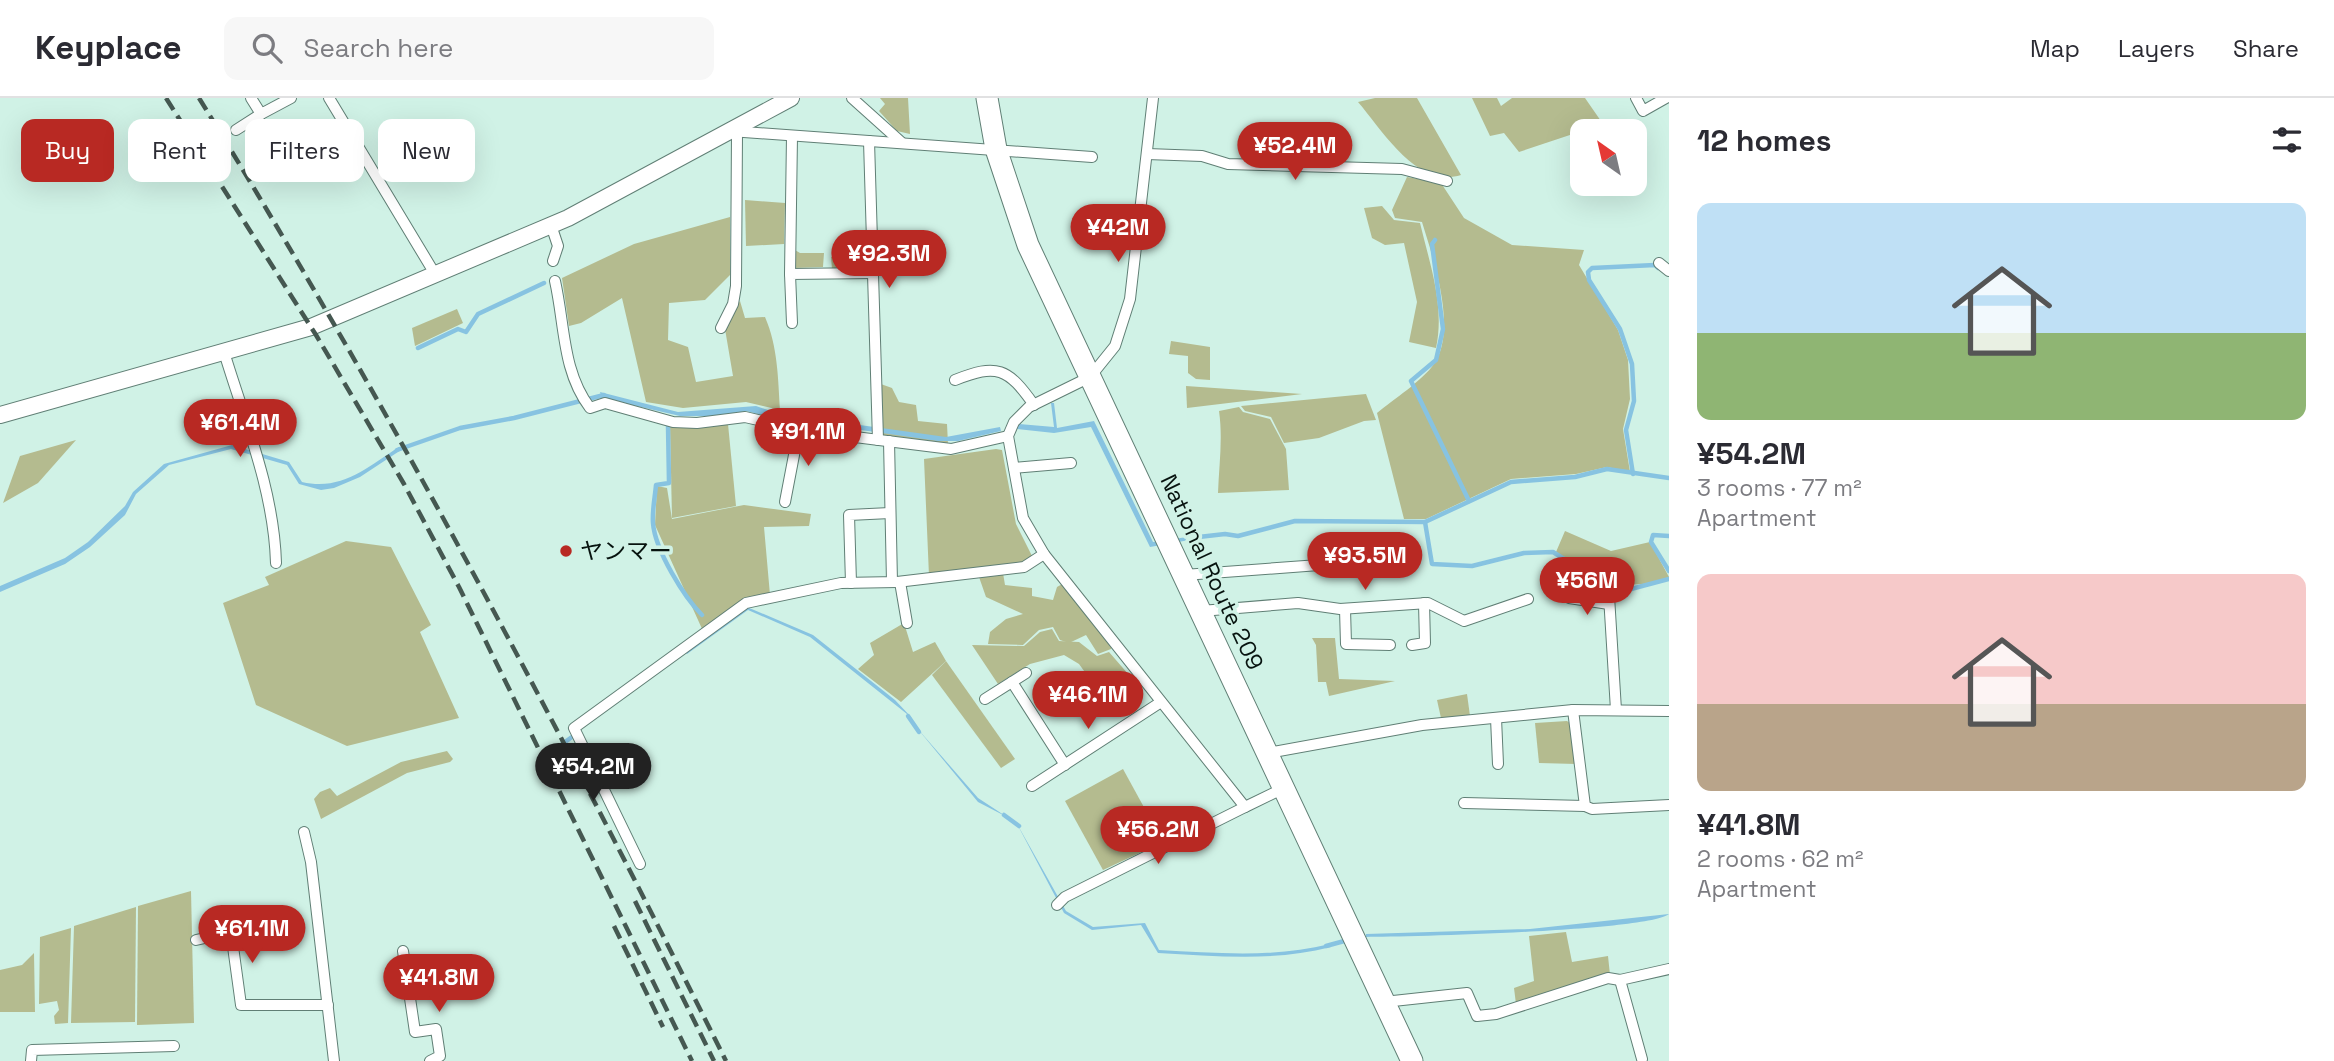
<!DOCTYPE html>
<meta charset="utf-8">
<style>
:root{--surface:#fff;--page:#f7f7f7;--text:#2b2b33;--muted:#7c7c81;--line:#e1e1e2;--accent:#b82923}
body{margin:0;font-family:"Space Grotesk","Noto Sans JP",sans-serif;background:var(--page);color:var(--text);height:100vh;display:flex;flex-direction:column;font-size:26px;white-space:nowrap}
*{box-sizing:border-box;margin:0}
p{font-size:23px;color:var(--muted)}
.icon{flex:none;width:38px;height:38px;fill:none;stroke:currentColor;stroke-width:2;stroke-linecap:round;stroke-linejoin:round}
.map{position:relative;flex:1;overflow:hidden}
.panel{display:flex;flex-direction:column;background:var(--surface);width:665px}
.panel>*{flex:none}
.banner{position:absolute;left:21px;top:21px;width:665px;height:63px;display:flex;gap:14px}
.needle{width:46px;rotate:326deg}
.controls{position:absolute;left:1570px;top:21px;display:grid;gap:14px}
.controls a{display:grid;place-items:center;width:77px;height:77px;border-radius:14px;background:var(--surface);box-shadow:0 7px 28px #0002;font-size:35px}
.price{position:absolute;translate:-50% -60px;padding:0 16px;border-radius:24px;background:var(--accent);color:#fff;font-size:23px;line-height:46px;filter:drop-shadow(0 2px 4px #0008)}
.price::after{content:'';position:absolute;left:50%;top:42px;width:21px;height:16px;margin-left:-10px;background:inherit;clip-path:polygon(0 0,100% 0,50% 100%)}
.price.current{background:#222;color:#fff}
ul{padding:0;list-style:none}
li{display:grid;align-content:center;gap:14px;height:371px;padding:0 28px}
li span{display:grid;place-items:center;height:217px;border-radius:14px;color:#555}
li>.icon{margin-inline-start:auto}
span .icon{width:126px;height:126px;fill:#fffc;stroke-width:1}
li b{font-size:30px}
h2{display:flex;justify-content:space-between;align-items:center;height:84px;padding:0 28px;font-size:30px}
.chip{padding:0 24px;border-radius:14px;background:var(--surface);box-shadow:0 7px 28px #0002;font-size:24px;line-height:63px}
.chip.current{background:var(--accent);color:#fff}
header{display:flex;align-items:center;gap:42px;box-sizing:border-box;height:98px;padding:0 35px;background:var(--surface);border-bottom:2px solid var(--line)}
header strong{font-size:33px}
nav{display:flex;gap:38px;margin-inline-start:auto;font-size:24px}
.search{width:490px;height:63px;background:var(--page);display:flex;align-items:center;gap:18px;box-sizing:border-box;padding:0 24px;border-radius:14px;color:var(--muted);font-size:26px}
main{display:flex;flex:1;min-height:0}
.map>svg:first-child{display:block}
.green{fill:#b4bb8f}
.water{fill:#87c3e1}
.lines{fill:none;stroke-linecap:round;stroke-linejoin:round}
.stream{stroke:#87c3e1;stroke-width:4.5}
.street-casing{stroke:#607f75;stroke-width:12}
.secondary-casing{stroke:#607f75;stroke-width:18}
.highway-casing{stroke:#607f75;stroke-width:23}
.street{stroke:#fff;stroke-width:10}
.secondary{stroke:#fff;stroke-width:16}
.highway{stroke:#fff;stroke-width:21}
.rail{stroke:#455851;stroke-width:4.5;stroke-dasharray:14 7;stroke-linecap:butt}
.poi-dot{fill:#b82923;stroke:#d0f2e6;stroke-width:2.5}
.labels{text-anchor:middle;stroke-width:7;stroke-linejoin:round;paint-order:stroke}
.poi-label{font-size:23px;fill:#07130f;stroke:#d0f2e6;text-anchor:start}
.street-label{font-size:23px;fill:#07130f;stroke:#d0f2e6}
</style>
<header>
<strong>Keyplace</strong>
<div class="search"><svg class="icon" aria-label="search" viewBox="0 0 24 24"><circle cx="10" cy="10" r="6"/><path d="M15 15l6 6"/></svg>Search here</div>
<nav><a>Map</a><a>Layers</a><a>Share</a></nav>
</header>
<main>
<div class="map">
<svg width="1669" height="963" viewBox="0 0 1669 963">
<rect width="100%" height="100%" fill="#d0f2e6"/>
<g class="green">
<path d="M880,0H908L910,36L897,33L879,13L885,6Z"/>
<path d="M1375,0H1417L1461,77C1417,91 1383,33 1358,4Z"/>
<path d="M1472,0H1497L1501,8L1512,0H1585L1603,26L1519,54L1504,35L1490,38Z"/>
<path d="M1407,79L1441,85L1464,120L1512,147L1584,152L1579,167L1618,232L1628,262L1630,301L1623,331L1630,374L1607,369L1576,376L1511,381L1426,421H1404L1377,315C1393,302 1423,282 1434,266C1458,231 1433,160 1422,124L1395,120L1392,112Z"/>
<path d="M745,102L785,105L784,146L746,148Z"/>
<path d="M1382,108L1394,122L1420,125C1430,167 1445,208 1436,250L1409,244L1417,204L1404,145L1385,147L1372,140L1364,110Z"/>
<path d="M730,119V177L705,202L669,205L668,242L688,249L696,284L733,278L725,231L740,203L745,220L765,219C778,249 778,281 780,312L746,304L683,310L646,304L622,200L581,225L569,228L562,180L634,146Z"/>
<path d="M795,152L800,155H824L823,169L793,170Z"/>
<path d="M831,159H862L863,171H832Z"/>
<path d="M457,211L463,225L415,248L412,230Z"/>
<path d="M1171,243L1210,249V282L1196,281L1188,275V258L1169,256Z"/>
<path d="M878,285L892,290L899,304L916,307L918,323L947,326L948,346L882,339Z"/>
<path d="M1186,288L1302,296L1187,310Z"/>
<path d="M1366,296L1376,322L1364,323L1319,340L1284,345L1271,319L1245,313L1241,308Z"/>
<path d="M1239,309L1243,314L1270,321L1286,351L1289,392L1218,395C1219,367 1223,341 1219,313Z"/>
<path d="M728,326L736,408L672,420L670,328Z"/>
<path d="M76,342L38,385L3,405L20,358Z"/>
<path d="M996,351L1002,352L1016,426L1033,460L1022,467L929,478L924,361Z"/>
<path d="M657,388L667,390L672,421L744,407L811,416L809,428L764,429L770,497L703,533L655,427Z"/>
<path d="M1565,433L1611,453L1650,444L1669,479C1627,497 1590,480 1556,454Z"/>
<path d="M346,443L391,449L431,527L420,534L459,620L347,648L256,607L223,505L269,487L265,479Z"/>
<path d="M1003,475L1005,487L1032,490V498L1053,502L1057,489L1064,485L1112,547L1111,551L1098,556L1086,537L1069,545L1060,542L1053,529L1039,532L1023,547L988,546L990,534L1006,521L1023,516L986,499L979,479Z"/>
<path d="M904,525L913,554L935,544L946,563L901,604L858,571L874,557L870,545Z"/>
<path d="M1052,531L1059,543L1079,544L1097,558L1109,554L1129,577L1100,595L1079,566L1064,557L1030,566L998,586L972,547L1024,548L1040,534Z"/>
<path d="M1312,540H1335L1339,581L1395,583L1329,598L1326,584H1318L1316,547Z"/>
<path d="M946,563L1015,661L1001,670L932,577Z"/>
<path d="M1467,596L1470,618L1441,620L1437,602Z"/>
<path d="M1567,623L1572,627L1576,666L1539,665L1535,625Z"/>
<path d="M447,653L453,661L450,664L407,675L321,721L314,701L320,694L330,690L337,698L401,664Z"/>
<path d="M1123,671L1163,744L1103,772L1065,703Z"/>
<path d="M191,793L194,925L137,927L138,808Z"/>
<path d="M136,809L135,924L71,925L74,828Z"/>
<path d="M71,830L68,925L55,926L54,918L59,912L57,903L39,906L40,839Z"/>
<path d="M1566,834L1572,864L1608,858L1610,877L1516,906L1514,890L1534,883L1529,838Z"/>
<path d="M34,855L35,914H0V872L22,867Z"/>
</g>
<g class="water">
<path d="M600,294L678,314L756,308L798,322H824L946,339L1000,329L1001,333L958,343H938L819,326H799L746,313L718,318H680L602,300Z"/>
<path d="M1051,305H1054L1057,330L1094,323L1153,444L1194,438L1195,441L1150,449L1091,329L1054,335L1017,331L1019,326L1054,329Z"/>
<path d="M232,347L289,364L302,384C342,393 366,370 399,349L401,352L360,379L334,390L321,392L299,386L287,367L231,351L169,367L136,396L125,417L90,449L65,466L0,494V488L65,460L88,444L125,408L133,394L164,366Z"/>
<path d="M747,509L813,537L895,602L912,620L810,539L748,512L687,556L685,554Z"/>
<path d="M917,630L978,700L1007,719L978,704Z"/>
<path d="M1016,724L1066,813L1093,829L1145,825L1159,852C1218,855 1273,860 1330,846L1331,849C1273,864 1217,858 1158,855L1141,827L1092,832L1064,815Z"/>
<path d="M1669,816C1649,833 1408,839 1366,839V836L1530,831Z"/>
</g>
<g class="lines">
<g class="stream">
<path d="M1435,142L1432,146L1443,231L1436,262L1411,283L1469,403"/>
<path d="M418,250L458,231L466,234L478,216L544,185"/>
<path d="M668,327L669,385L656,387C655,399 652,413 653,425C655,452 684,499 702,517"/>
<path d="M397,352L460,330L514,320L604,297"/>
<path d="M1633,376L1626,332L1634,303L1632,266L1620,231L1589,182L1588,174L1592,170L1655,167L1658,170"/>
<path d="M1425,424L1432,466L1472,468L1524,455L1553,454L1602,485L1631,491L1669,481"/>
<path d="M1669,438L1653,437L1651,444L1669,473"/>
<path d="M1190,440L1225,436L1238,438L1295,423L1425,424L1511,384L1575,379L1607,371L1669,380"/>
<path d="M908,618L919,634"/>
<path d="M550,655L576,636"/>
<path d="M1004,717L1019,728"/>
<path d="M1326,848L1348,842"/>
</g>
<g class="street-casing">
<g id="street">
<path d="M251,0L261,16L291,0"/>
<path d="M329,0L435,176"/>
<path d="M852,0L901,44"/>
<path d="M1153,0L1130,201L1115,248L1090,279L1029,309L1014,324L1008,338L1023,420L1044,456L1245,709L1284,690"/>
<path d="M1636,0L1643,13L1666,0"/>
<path d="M236,32L261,16"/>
<path d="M730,33L1092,59"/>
<path d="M869,43L878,342"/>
<path d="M1147,56L1202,58L1228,66L1402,71L1447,83"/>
<path d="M551,127L558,148L553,163"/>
<path d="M1659,165L1669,173"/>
<path d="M790,176L792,38"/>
<path d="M555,183C565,227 562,273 590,310L605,305L673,324L697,325L745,319L807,333L951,351L1008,338"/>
<path d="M792,225L790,176L873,175"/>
<path d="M721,230L733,206L736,188L737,35"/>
<path d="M224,254C245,323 274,393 276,465"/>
<path d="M955,282C997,265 1008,270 1034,307"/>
<path d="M889,343L892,484"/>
<path d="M1014,370L1071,365"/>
<path d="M785,404L799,331"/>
<path d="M1184,477L1319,467"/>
<path d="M900,484L907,525"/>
<path d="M851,485L849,417L890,415"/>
<path d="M1609,498L1616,612"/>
<path d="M1569,500L1609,506"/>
<path d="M1345,511L1346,546L1390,547"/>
<path d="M1201,513L1298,505L1340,511L1428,505L1464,523L1528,501"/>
<path d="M1412,547L1425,545L1424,505"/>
<path d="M1012,584L1065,667"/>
<path d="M985,601L1026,575"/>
<path d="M1573,612L1585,708L1592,711L1669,707"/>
<path d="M1496,620L1498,666"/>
<path d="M1268,655L1422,627L1573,612L1669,613"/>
<path d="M1032,688L1161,604"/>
<path d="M1464,705L1585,708"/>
<path d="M304,734L311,764L334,963"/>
<path d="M640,766L574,630L746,505L841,485L897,484L1024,469L1044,456"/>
<path d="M1057,807L1065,799L1245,709"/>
<path d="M196,842L231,834L241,907H328"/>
<path d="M403,853L415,934L436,931L440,958L430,963"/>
<path d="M1384,904L1467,895L1477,918L1496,916L1608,880L1620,882"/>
<path d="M1642,961L1620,882L1669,871"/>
<path d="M31,963L32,952L174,948"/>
</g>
</g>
<g class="secondary-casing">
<path id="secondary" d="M0,317L311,229L568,120L791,0"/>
</g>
<g class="highway-casing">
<path id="highway" d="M987,0L996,51L1028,147L1412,963"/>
</g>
<use href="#street" class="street"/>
<use href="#secondary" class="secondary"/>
<use href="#highway" class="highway"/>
<g class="rail">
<path d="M166,0L316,237L404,386L459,489L692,963"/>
<path d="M199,0C391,311 563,636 726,963"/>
<path d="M635,803L714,963"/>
<path d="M614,828L663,929"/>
</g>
</g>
<circle class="poi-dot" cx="566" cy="453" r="7"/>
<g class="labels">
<g class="poi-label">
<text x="580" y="461">ヤンマー</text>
</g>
<g class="street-label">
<text transform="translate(1212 474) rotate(65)" y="8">National Route 209</text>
</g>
</g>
</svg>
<div class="controls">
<a><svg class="needle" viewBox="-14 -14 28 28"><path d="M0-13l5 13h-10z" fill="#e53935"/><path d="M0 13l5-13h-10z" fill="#7c7c81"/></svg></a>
</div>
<b class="price" style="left:1295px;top:84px">¥52.4M</b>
<b class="price" style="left:1118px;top:166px">¥42M</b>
<b class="price" style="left:889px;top:192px">¥92.3M</b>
<b class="price" style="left:240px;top:361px">¥61.4M</b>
<b class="price" style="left:808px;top:370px">¥91.1M</b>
<b class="price" style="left:1365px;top:494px">¥93.5M</b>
<b class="price" style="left:1587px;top:519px">¥56M</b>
<b class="price" style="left:1088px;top:633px">¥46.1M</b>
<b class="price current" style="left:593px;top:705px">¥54.2M</b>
<b class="price" style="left:1158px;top:768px">¥56.2M</b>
<b class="price" style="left:252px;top:867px">¥61.1M</b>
<b class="price" style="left:439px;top:916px">¥41.8M</b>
<div class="banner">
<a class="chip current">Buy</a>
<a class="chip">Rent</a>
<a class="chip">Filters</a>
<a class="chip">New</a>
</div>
</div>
<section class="panel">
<h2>12 homes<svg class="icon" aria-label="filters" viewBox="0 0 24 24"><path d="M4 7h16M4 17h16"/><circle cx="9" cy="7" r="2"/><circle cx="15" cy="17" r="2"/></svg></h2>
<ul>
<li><span style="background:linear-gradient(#bfe0f5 60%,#8fb573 0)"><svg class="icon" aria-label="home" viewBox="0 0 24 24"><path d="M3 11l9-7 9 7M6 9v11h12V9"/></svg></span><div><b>¥54.2M</b><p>3 rooms · 77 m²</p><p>Apartment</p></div></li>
<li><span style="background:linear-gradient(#f6c9c9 60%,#b9a48a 0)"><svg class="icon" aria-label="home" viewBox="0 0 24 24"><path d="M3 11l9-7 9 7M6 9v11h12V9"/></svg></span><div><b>¥41.8M</b><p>2 rooms · 62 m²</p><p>Apartment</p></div></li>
</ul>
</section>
</main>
